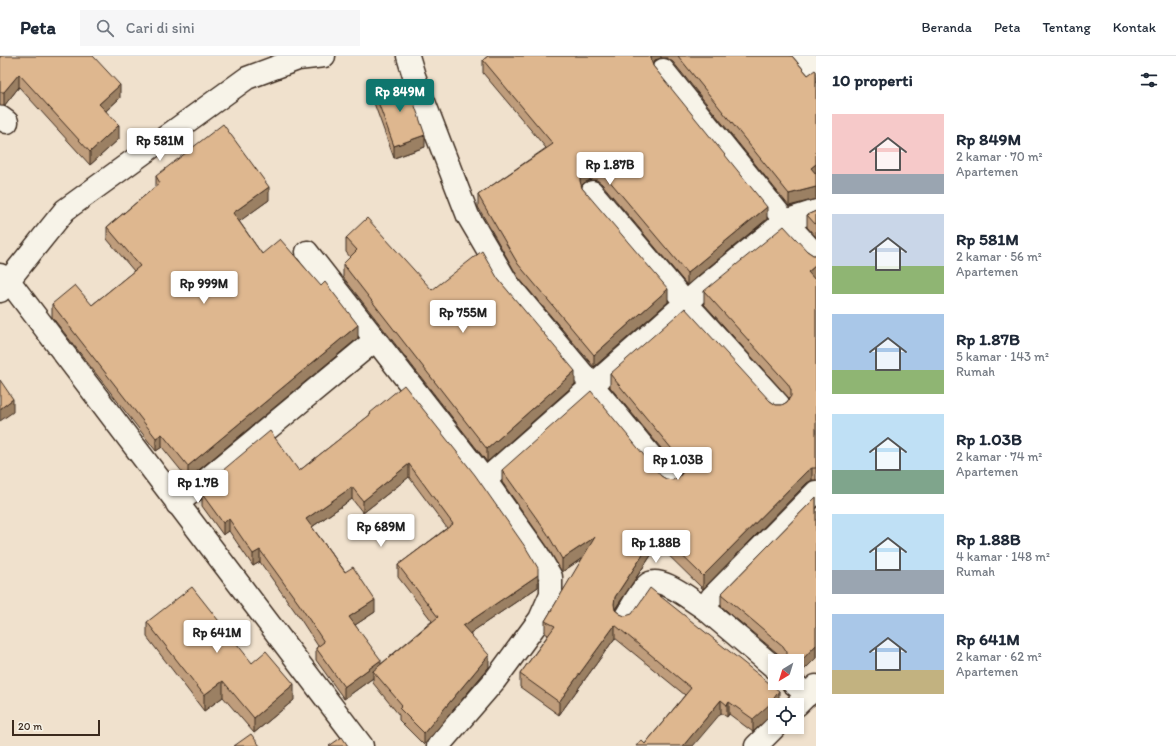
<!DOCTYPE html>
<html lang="id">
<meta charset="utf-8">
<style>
:root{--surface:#fff;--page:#f6f6f7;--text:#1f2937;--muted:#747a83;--line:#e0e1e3;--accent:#0f766e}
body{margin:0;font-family:Itim,sans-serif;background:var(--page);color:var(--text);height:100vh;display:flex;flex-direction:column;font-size:15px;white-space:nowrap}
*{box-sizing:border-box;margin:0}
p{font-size:13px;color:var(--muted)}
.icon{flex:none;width:22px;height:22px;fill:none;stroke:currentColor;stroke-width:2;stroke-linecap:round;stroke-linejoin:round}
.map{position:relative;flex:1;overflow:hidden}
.panel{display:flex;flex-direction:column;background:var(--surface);width:360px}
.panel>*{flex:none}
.needle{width:26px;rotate:218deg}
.tools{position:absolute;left:768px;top:598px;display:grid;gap:8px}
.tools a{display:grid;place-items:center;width:36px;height:36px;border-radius:0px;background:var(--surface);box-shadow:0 2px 6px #0003;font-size:20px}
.scale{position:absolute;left:12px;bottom:10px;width:88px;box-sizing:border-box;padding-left:4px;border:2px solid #3b2a1e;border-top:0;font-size:11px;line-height:14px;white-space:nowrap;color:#3b2a1e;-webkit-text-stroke:3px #f7f3e8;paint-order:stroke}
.price{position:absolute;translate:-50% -34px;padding:0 9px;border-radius:4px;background:#fff;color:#222;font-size:13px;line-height:26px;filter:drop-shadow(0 1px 2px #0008)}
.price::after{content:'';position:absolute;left:50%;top:24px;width:12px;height:9px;margin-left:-6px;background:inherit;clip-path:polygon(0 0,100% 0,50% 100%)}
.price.on{background:var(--accent);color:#fff}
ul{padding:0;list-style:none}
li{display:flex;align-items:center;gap:12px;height:100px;padding:0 16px}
li span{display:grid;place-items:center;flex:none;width:112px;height:80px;border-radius:0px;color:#555}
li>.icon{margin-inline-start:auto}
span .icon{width:48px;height:48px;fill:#fffc;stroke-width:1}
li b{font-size:17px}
h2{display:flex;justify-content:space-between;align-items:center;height:48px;padding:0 16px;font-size:17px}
header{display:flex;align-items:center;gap:24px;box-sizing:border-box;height:56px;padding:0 20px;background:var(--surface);border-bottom:1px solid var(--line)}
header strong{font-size:19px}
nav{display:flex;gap:22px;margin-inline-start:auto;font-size:14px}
.search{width:280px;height:36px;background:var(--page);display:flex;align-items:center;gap:10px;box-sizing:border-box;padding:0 14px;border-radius:0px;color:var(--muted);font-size:15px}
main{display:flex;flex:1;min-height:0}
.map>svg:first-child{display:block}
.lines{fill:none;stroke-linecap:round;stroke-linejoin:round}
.minor-casing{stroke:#3b2a1e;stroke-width:25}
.minor{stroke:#f7f3e8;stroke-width:22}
.wall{fill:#bf9d7b;stroke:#3b2a1e;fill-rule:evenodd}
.shaded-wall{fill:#9b8064;stroke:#3b2a1e}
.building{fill:#deb78f;stroke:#3b2a1e}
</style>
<header>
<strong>Peta</strong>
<div class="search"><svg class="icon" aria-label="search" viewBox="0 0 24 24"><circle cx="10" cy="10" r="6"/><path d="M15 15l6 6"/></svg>Cari di sini</div>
<nav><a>Beranda</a><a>Peta</a><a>Tentang</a><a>Kontak</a></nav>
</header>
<main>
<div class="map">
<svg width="816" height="690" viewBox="0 0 816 690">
<rect width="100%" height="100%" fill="#f0e1cd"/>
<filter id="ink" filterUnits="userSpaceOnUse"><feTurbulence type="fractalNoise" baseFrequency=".025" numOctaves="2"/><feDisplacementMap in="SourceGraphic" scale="8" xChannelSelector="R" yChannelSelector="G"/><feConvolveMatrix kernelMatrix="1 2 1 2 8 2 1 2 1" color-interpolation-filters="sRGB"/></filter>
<g filter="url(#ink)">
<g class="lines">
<g class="minor-casing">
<g id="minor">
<path d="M408,0L414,20L468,160L508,228L671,424"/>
<path d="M803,0L816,14"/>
<path d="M663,14L785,165L816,199"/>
<path d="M0,61L7,66"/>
<path d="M592,136L686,247L779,349"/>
<path d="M307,196L485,424L537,497L551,521V538L540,563L495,624L438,690"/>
<path d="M0,219L9,225L362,690"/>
<path d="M0,235L65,154L247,22L298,3L324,0"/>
<path d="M485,424L706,229L785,165L816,155"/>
<path d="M177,448L375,284"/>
<path d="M626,560C632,551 638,537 647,529C659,517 692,545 704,552"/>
<path d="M775,612L704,552L712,541L816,436"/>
<path d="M793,627L808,639"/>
<path d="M797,649L816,630"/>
<path d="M756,690L775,671"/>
</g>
</g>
<use href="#minor" class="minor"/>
</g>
<g class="wall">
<path d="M0,0L120,42L106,55L119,83L90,109L19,31L4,50H0Z"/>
<path d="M488,0H792L808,19L816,15V143L789,150L673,6L667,2H661L655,4L653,8V10L767,163L687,229L602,128L597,124H590L584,127L582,130V132L668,246L594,311L518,221L478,151V139L546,92L483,17V4Z"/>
<path d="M374,35L425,91L394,102L374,47Z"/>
<path d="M156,120L269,144L239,165L262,198L358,282L188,423L162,391L156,395L52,261V248L92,249L134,215L107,183V171L156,130Z"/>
<path d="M816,155V181L807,171V159Z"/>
<path d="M346,182L432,234L498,223L575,328L487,406L343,221V208L350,201L346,196Z"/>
<path d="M807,195L813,199H816V221L814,223L816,225V424H812L807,427L703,533L658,489L615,554L620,558L779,647L778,649H775V653L770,660L753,676L729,658L727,661L721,657L645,688L685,639L615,582L559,659L520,631V618L548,579L545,577V565L583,502L562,516L547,490L502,426V414L661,420L666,423L673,424L679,421L681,418V416L610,331V318L770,345L776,349H782L787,346L789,343L788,341L704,248V235Z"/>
<path d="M370,357L538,531L470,577L489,611L424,689L399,664V659L373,627V622L344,643L316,604V592L318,590L299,561L260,506L253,510L229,475L223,479L202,450V438L204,436V430L299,415L370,359ZM409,421L447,472L398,509V521L432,565L381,608L355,569L375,556L312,471L352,443L363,457Z"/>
<path d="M816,441V602L801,617L797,616V605H785L783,602L721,550V538Z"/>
<path d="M147,566L252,607L294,644L254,677L223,641L204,655L147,581Z"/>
</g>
<g class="shaded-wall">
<path d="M651,0H661V2L655,4L651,10V16Z"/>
<path d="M19,18V31L4,50V36Z"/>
<path d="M120,29V42L99,61V48Z"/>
<path d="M119,69V83L90,109V96Z"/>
<path d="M425,79V91L394,102V90Z"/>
<path d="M816,108V120L811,112Z"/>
<path d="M590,111V124L584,127L580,131V119L584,114Z"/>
<path d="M269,131V144L233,170V157Z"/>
<path d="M816,131V143L789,150V138Z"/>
<path d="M767,151V163L687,229V217Z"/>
<path d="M816,209V221L808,228V216Z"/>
<path d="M668,233V246L594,311V299Z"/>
<path d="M358,269V282L188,423V410Z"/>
<path d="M575,315V328L487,406V393Z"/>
<path d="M13,343V356L0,365V353Z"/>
<path d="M162,378V391L156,395V382Z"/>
<path d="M409,408V421L363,457V445Z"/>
<path d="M812,412V424L807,427L703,533V520L807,415Z"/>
<path d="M352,431V443L306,475V463Z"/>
<path d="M229,463V475L223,479V467Z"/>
<path d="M658,476V489L615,553L614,560V548L615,541Z"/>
<path d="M595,481V493L562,516V503Z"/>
<path d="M260,494V506L253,510V498Z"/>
<path d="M538,519V531L463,582V570Z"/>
<path d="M375,544V556L349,573V561Z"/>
<path d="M615,569V582L559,659V646Z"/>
<path d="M816,589V602L801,617V605Z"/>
<path d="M489,599V611L424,689V677Z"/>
<path d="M794,602V605H787V604Z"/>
<path d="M381,604V616L373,615V622L344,643V631Z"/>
<path d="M223,625V641L204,655V639Z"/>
<path d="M294,628V644L254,677V662Z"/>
<path d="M779,635V647L778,649H775V653L770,660L753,676V663Z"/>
<path d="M721,644V657L693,690H683Z"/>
<path d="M729,646V658L727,661V649Z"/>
</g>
<g class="building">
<path d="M0,0H93L120,29L99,48L119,69L90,96L19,18L4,36H0Z"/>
<path d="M488,0H651V4L653,10L767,151L687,217L602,116L597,112L590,111L584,114L580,119V125L582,132L668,233L594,299L518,208L478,139L553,88L483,4Z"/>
<path d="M678,0H792L808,19L815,14L816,15V108L811,112L816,118V131L789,138Z"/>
<path d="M406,24L425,79L394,90L374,35Z"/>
<path d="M223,68L269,131L233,157L262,198L280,183L321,230L325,226L358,269L188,410L162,378L156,382L52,248L75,229L92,249L140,210L107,171L160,127L156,120Z"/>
<path d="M816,155V169L807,159Z"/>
<path d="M367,162L432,234L482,195L498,223L575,315L487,393L343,208L357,194L346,182Z"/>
<path d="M784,170L807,195L813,199H816V209L808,216L816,225V412H812L807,415L703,520L658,476L615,541L614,548L615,554L620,558L625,560L632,558L650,532L779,635L770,648L753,663L729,646L727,649L721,644L683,690H636L641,684L645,688L691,632L615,569L559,646L520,618L555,570L545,565L595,481L562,503L547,477L502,414L591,335L661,420L666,423L673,424L679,421L683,416V410L681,404L610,318L685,252L770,345L776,349H782L787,346L791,340V334L788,328L704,235Z"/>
<path d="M0,324L13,343L0,353Z"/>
<path d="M404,329L475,419L526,492L538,512V519L463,570L489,599L424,677L399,652L402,649L373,615L438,561L398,509L453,468L409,408L363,445L352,431L306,463L345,516L353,511L375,544L349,561L381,604L344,631L316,592L324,586L299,548L260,494L253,498L229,463L223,467L202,438L207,434L204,430L270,375L299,415L371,358L370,357Z"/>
<path d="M816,441V589L801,605L794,602L787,604V596L783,590L721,538Z"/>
<path d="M192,531L252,607L266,595L294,628L254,662L223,625L204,639L147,566Z"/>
<path d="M251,678L260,690H234Z"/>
<path d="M342,681L348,690H329Z"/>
</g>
</g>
</svg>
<div class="tools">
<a><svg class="needle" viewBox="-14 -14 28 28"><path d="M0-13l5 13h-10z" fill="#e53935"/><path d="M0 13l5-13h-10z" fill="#747a83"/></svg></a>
<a><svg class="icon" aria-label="locate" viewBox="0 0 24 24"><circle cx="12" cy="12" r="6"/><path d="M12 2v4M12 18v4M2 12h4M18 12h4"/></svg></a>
</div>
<div class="scale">20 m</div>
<b class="price on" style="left:400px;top:57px">Rp 849M</b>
<b class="price" style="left:160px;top:106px">Rp 581M</b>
<b class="price" style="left:610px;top:130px">Rp 1.87B</b>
<b class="price" style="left:204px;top:249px">Rp 999M</b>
<b class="price" style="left:463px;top:278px">Rp 755M</b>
<b class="price" style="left:678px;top:425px">Rp 1.03B</b>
<b class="price" style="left:198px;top:448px">Rp 1.7B</b>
<b class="price" style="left:381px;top:492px">Rp 689M</b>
<b class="price" style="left:656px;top:508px">Rp 1.88B</b>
<b class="price" style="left:217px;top:598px">Rp 641M</b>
</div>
<section class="panel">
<h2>10 properti<svg class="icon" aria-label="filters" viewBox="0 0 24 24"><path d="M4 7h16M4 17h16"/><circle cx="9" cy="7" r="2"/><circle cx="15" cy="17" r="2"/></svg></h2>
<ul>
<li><span style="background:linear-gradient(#f6c9c9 75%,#9aa5b1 0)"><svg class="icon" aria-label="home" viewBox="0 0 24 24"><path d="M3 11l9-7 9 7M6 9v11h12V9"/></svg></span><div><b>Rp 849M</b><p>2 kamar · 70 m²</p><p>Apartemen</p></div></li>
<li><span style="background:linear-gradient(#c9d6e8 65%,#8fb573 0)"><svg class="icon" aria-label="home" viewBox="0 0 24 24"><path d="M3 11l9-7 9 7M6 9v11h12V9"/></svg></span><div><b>Rp 581M</b><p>2 kamar · 56 m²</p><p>Apartemen</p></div></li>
<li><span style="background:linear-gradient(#a9c7e8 70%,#8fb573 0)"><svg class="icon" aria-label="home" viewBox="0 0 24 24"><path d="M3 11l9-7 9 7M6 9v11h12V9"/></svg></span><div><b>Rp 1.87B</b><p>5 kamar · 143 m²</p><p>Rumah</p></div></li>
<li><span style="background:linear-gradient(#bfe0f5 70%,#7fa58c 0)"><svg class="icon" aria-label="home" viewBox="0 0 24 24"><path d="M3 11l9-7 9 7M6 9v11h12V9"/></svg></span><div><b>Rp 1.03B</b><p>2 kamar · 74 m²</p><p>Apartemen</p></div></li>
<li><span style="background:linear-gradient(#bfe0f5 70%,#9aa5b1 0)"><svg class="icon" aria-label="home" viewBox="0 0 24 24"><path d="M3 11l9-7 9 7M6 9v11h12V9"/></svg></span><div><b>Rp 1.88B</b><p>4 kamar · 148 m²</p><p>Rumah</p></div></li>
<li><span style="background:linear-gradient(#a9c7e8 70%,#c2b280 0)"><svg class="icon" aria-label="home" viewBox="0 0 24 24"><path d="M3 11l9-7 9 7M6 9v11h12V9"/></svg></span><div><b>Rp 641M</b><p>2 kamar · 62 m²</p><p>Apartemen</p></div></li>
</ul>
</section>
</main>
